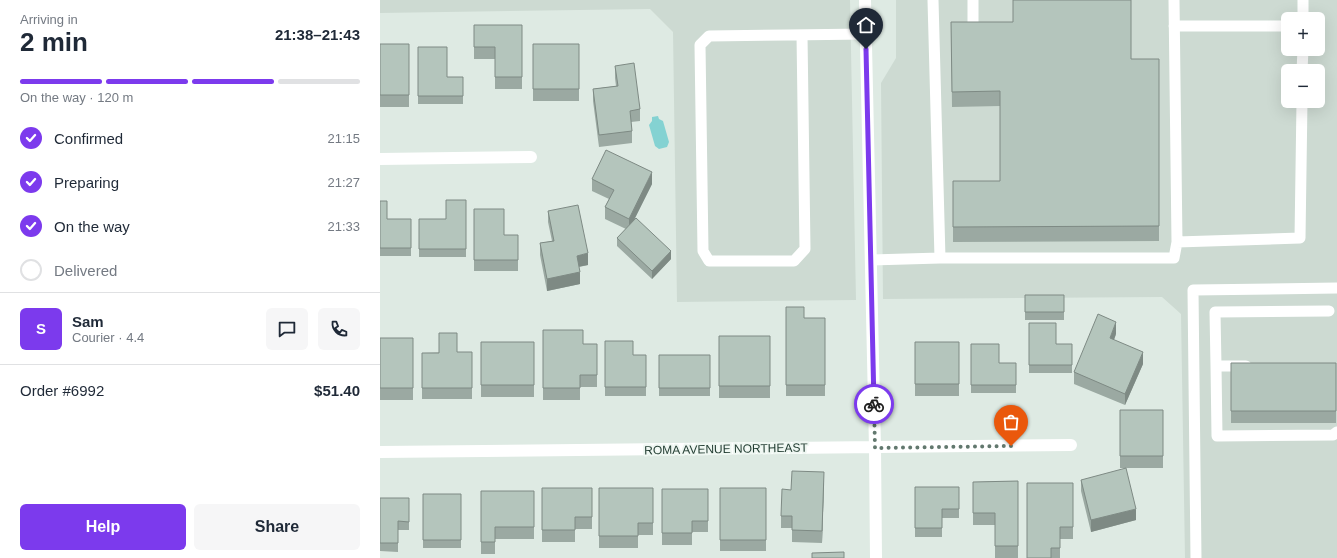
<!DOCTYPE html>
<meta charset="utf-8">
<style>
:root{--surface:#fff;--page:#f6f6f7;--text:#1f2937;--muted:#747a83;--line:#e0e1e3;--accent:#7c3aed}
body{margin:0;font-family:Helvetica,sans-serif;background:var(--page);color:var(--text);height:100vh;display:flex;flex-direction:column;font-size:15px;white-space:nowrap}
*{box-sizing:border-box;margin:0}
p{font-size:13px;color:var(--muted)}
.icon{flex:none;width:22px;height:22px;fill:none;stroke:currentColor;stroke-width:2;stroke-linecap:round;stroke-linejoin:round}
.map{position:relative;flex:1;overflow:hidden}
.panel{display:flex;flex-direction:column;background:var(--surface);width:380px}
.panel>*{flex:none}
.controls{position:absolute;left:901px;top:12px;display:grid;gap:8px}
.controls a{display:grid;place-items:center;width:44px;height:44px;border-radius:6px;background:var(--surface);box-shadow:0 4px 16px #0002;font-size:20px}
.pin{position:absolute;display:grid;place-items:center;width:34px;height:34px;color:#fff;margin:-41px -17px;border-radius:50% 50% 50% 0;rotate:-45deg;box-shadow:0 0 4px #0007}
.pin .icon{rotate:45deg}
.courier{position:absolute;display:grid;place-items:center;width:40px;height:40px;margin:-20px;border:3px solid #7c3aed;border-radius:50%;background:#fff;color:#222;box-shadow:0 1px 5px #0007}
.headline em{font-style:normal;font-weight:800}
.headline div{display:flex;flex-direction:column-reverse}
.headline{display:flex;align-items:center;justify-content:space-between;height:68px;padding:0 20px}
h1{font-size:26px;font-weight:800;line-height:30px}
.bar{display:grid;grid-template-columns:repeat(4,1fr);gap:6px 4px;align-content:center;height:48px;padding:0 20px}
.bar i{height:5px;border-radius:3px;background:var(--line)}
.bar .current{background:var(--accent)}
.bar p{grid-column:span 4}
.line{display:flex;align-items:center;gap:10px;padding:0 20px;border-top:1px solid var(--line)}
.line div{flex:1}
.round{display:grid;place-items:center;flex:none;width:42px;height:42px;border-radius:6px;background:var(--page)}
ol{padding:0 20px;list-style:none}
li{display:flex;align-items:center;gap:12px;height:44px}
li p{margin-inline-start:auto}
li .icon{padding:4px;border-radius:50%;background:var(--accent);color:#fff;stroke-width:4}
li:last-child{color:var(--muted)}
li i{width:22px;height:22px;border:2px solid var(--line);border-radius:50%}
.action{display:flex;gap:8px;margin-top:auto;padding:8px 20px}
.action a{flex:1;height:46px;border-radius:6px;background:var(--accent);color:#fff;font-size:16px;font-weight:800;line-height:46px;text-align:center}
.action a+a{background:var(--page);color:var(--text)}
main{display:flex;flex:1;min-height:0}
.map>svg:first-child{display:block}
.built{fill:#cddad2;fill-rule:evenodd}
.water{fill:#84d2d2}
.lines{fill:none;stroke-linecap:round;stroke-linejoin:round}
.lane{stroke:#fff;stroke-width:11}
.street{stroke:#fff;stroke-width:12}
.wall{fill:#9ba9a2}
.shaded-wall{fill:#7e8a84}
.building{fill:#b4c5bc;stroke:#7e8a84}
.done{stroke:#62786e;stroke-width:4;stroke-dasharray:0 7.2}
.route{stroke:#7c3aed;stroke-width:5}
.labels{text-anchor:middle;stroke-width:4;stroke-linejoin:round;paint-order:stroke}
.street-label{font-size:12px;fill:#1f3a2f;stroke:#eff7f2}
</style>
<main>
<section class="panel">
<div class="headline"><div><h1>2 min</h1><p>Arriving in</p></div><em>21:38–21:43</em></div>
<div class="bar"><i class="current"></i><i class="current"></i><i class="current"></i><i></i><p>On the way · 120 m</p></div>
<ol>
<li><svg class="icon" aria-label="check" viewBox="0 0 24 24"><path d="M5 12l5 5 9-10"/></svg>Confirmed<p>21:15</p></li>
<li><svg class="icon" aria-label="check" viewBox="0 0 24 24"><path d="M5 12l5 5 9-10"/></svg>Preparing<p>21:27</p></li>
<li><svg class="icon" aria-label="check" viewBox="0 0 24 24"><path d="M5 12l5 5 9-10"/></svg>On the way<p>21:33</p></li>
<li><i></i>Delivered</li>
</ol>
<div class="line" style="height:72px"><b class="round" style="background:var(--accent);color:#fff">S</b><div><b>Sam</b><p>Courier · 4.4</p></div><a class="round"><svg class="icon" aria-label="chat" viewBox="0 0 24 24"><path d="M4 5h16v11H9l-5 4z"/></svg></a><a class="round"><svg class="icon" aria-label="phone" viewBox="0 0 24 24"><path d="M5 4h4l2 5-3 2q2 4 5 5l2-3 5 2v4C11 20 4 13 5 4z"/></svg></a></div>
<div class="line" style="height:52px"><div>Order #6992</div><b>$51.40</b></div>
<div class="action"><a>Help</a><a>Share</a></div>
</section>
<div class="map">
<svg width="957" height="558" viewBox="0 0 957 558">
<rect width="100%" height="100%" fill="#deeae3"/>
<!-- built -->
<path class="built" d="M0,0H470L476,300L297,302L293,32L270,9L0,13Z
M516,0H957V558H805L801,314L782,297L503,299L501,83L516,58ZM908,19H938V49H908ZM908,71H938V101H908Z"/>
<!-- water -->
<path class="water" d="M278,116L279,119L283,121L289,142L287,147L279,149L275,146L269,125L272,121V117Z"/>
<g class="lines">
<!-- lane -->
<path class="lane" d="M553,0L560,258H794L797,242L920,238L922,101
M593,0V32
M794,0L797,242
M923,19V0
M794,26H908
M422,35L425,249L414,261H329L323,251L320,45L329,36C381,35 434,35 486,34
M922,71L923,49
M491,260L560,258
M836,366L835,312L949,311
M866,366H836L837,436L953,435L957,432
M816,558L813,290L957,288"/>
<!-- street -->
<path class="street" d="M485,0L495,448L496,558
M0,159L151,157
M0,452L691,445"/>
</g>
<!-- wall -->
<path class="wall" d="M571,22L751,59H779V241L573,242V181H620V106L572,107Z
M94,25H142V89H115V59H94Z
M0,44H29V107H0Z
M153,44H199V101H153Z
M38,47L67,77H83V104H38Z
M235,66L260,109V121L251,122L252,131V143L219,147L213,101V89L236,86L235,78Z
M212,179L272,184L254,220L291,259L272,279L237,246V238L246,229L225,219V207L229,199L212,191Z
M86,200V257H39V219H66Z
M0,201L7,219H31V256H0Z
M94,209L124,235H138V271H94Z
M168,211L208,265L199,267L200,284L167,291L160,255V243L172,241L168,222Z
M645,295H684V320H645Z
M406,307L424,318H445V396H406Z
M649,323L676,344H692V373H649Z
M163,330L203,344H217V387H200V400H163Z
M736,334L734,340L763,364L745,405L694,384V372Z
M339,336H390V398H339Z
M0,338H33V400H0Z
M225,341L253,355H266V396H225Z
M101,342H154V397H101Z
M535,342H579V396H535Z
M591,344L619,363H636V393H591Z
M77,352H92V399H42V353Z
M279,355H330V396H279Z
M851,363H956V423H851Z
M740,410H783V468H740Z
M701,480L756,520L711,532L701,491Z
M638,481V558H615V525H593V482Z
M444,483L442,543L412,542V528H401V516L411,490Z
M693,483V539H680V558H647Z
M535,487H579V518H562V537H535Z
M162,488H212V529H195V542H162Z
M219,488H273V535H258V548H219Z
M340,488H386V551H340Z
M282,489H328V532H312V545H282Z
M101,491H154V539H115V554H101Z
M43,494H81V548H43Z
M0,498H29V530H18V552L0,551Z"/>
<!-- shaded-wall -->
<path class="shaded-wall" d="M272,172V184L249,230V219Z
M291,251V259L272,279V271Z
M208,253V265L197,267V256Z
M200,272V284L167,291V279Z
M736,322V334L730,350V338Z
M763,352V364L745,405V394Z
M444,472V483L442,543V531Z
M756,509V520L711,532V520Z"/>
<!-- building -->
<path class="building" d="M633,0H751V59H779V226L573,227V181H620V91L572,92L571,22H633Z
M94,25H142V77H115V47H94Z
M0,44H29V95H0Z
M153,44H199V89H153Z
M38,47H67V77H83V96H38Z
M254,63L260,109L250,111L252,131L219,135L213,89L238,86L235,66Z
M226,150L272,172L249,219L225,207L234,190L212,179Z
M66,200H86V249H39V219H66Z
M0,201H7V219H31V248H0Z
M198,205L208,253L197,256L200,272L167,279L160,243L174,241L168,211Z
M94,209H124V235H138V260H94Z
M256,218L291,251L272,271L237,238Z
M645,295H684V312H645Z
M406,307H424V318H445V385H406Z
M718,314L736,322L730,338L763,352L745,394L694,372Z
M649,323H676V344H692V365H649Z
M163,330H203V344H217V375H200V388H163Z
M59,333H77V352H92V388H42V353H59Z
M339,336H390V386H339Z
M0,338H33V388H0Z
M225,341H253V355H266V387H225Z
M101,342H154V385H101Z
M535,342H579V384H535Z
M591,344H619V363H636V385H591Z
M279,355H330V388H279Z
M851,363H956V411H851Z
M740,410H783V456H740Z
M746,468L756,509L711,520L701,480Z
M412,471L444,472L442,531L412,530V516H401L402,489L411,490Z
M638,481V546H615V513H593V482Z
M647,483H693V527H680V548H671V558H647Z
M535,487H579V509H562V528H535Z
M162,488H212V517H195V530H162Z
M219,488H273V523H258V536H219Z
M340,488H386V540H340Z
M282,489H328V521H312V533H282Z
M101,491H154V527H115V542H101Z
M43,494H81V540H43Z
M0,498H29V522L18,521V543H0Z
M464,552V558H432V553Z"/>
<g class="lines">
<!-- done -->
<path class="done" d="M494,404L495,448L631,446"/>
<!-- route -->
<path class="route" d="M486,49L494,404"/>
</g>
<g class="labels">
<!-- street labels -->
<g class="street-label">
<text transform="translate(346 449) rotate(-1)" y="4">ROMA AVENUE NORTHEAST</text>
</g>
</g>
</svg>
<div class="controls">
<a>+</a>
<a>−</a>
</div>
<div class="pin" style="left:631px;top:446px;background:#ea580c"><svg class="icon" aria-label="bag" viewBox="0 0 24 24"><path d="M5 8h14l-1 12H6zM9 8a3 3 0 0 1 6 0"/></svg></div>
<div class="pin" style="left:486px;top:49px;background:#1f2937"><svg class="icon" aria-label="home" viewBox="0 0 24 24"><path d="M3 11l9-7 9 7M6 9v11h12V9"/></svg></div>
<div class="courier" style="left:494px;top:404px"><svg class="icon" aria-label="bike" viewBox="0 0 24 24"><circle cx="6" cy="16" r="4"/><circle cx="18" cy="16" r="4"/><path d="M6 16l4-8h5l3 8M10 8l3 8H6M13 5h3"/></svg></div>
</div>
</main>
